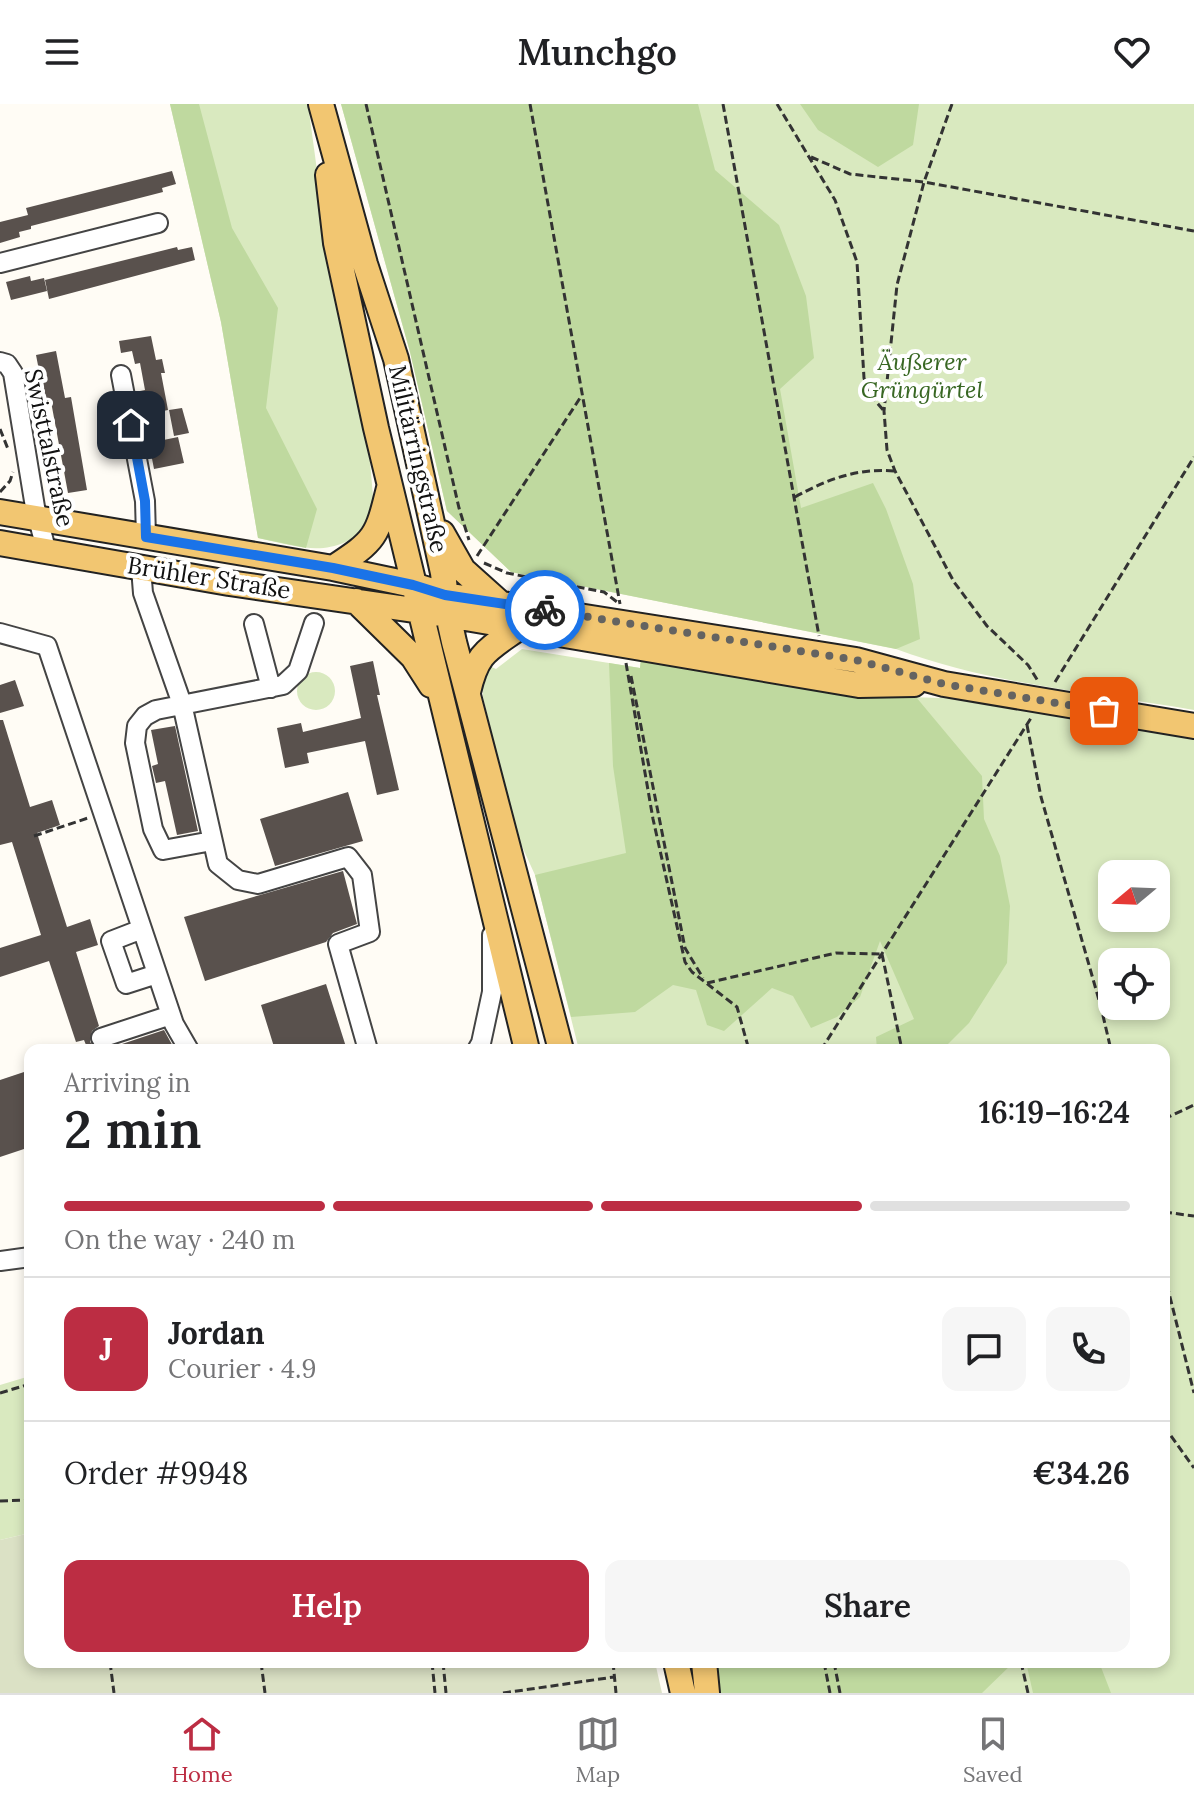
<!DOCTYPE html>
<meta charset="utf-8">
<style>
:root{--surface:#fff;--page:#f6f6f6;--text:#202124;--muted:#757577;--line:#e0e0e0;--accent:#bc2d43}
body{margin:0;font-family:Lora,serif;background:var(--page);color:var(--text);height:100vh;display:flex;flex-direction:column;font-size:30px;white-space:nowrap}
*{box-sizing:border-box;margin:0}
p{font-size:26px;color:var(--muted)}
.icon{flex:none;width:44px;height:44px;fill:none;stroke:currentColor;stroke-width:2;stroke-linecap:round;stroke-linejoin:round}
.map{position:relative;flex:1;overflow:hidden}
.panel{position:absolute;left:24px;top:940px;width:1146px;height:624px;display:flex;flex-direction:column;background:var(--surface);border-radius:16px;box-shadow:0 4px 12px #0003}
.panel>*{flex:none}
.needle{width:52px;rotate:251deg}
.controls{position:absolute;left:1098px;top:756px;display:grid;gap:16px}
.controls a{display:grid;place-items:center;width:72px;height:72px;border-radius:16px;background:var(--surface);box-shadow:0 4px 12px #0003;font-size:40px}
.pin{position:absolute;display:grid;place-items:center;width:68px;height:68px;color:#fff;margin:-34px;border-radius:16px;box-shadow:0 4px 12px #0006}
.courier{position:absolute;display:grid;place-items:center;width:80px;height:80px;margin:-40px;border:6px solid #1a73e8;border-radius:50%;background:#fff;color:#222;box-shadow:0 2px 10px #0007}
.head em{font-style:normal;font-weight:600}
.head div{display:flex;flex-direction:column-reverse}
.head{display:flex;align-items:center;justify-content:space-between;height:136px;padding:0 40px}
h1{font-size:52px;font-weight:600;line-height:60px}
.bar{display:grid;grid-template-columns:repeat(4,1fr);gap:12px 8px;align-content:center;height:96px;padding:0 40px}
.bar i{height:10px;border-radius:6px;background:var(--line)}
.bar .selected{background:var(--accent)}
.bar p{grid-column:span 4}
.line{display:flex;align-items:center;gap:20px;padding:0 40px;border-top:2px solid var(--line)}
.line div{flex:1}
.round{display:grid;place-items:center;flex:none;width:84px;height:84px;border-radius:16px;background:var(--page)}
.primary-button{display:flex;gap:16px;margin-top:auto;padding:16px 40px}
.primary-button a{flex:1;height:92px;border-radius:16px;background:var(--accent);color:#fff;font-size:32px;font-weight:600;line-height:92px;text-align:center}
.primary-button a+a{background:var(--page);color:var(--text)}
header{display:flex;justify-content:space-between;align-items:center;height:104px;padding:0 40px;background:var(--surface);font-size:36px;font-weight:600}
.dock{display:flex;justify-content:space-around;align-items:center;height:112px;border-top:2px solid var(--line);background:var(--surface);font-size:22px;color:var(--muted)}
.dock a{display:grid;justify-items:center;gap:4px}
.dock .selected{color:var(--accent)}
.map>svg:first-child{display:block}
.green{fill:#d9e9bf;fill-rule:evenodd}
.forest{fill:#bfd99f}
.cemetery{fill:#dbe1c5}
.building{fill:#59514d}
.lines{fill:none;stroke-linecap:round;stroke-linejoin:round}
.minor-casing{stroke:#444;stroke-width:22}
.major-casing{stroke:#222;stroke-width:28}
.path{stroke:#333;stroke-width:3;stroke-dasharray:8 4;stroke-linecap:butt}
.minor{stroke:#fff;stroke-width:18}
.major{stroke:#f2c671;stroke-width:24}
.done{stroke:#646361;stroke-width:8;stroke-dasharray:0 14.4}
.route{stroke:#1a73e8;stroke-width:10}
.labels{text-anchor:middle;stroke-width:8;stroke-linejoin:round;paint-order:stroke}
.park-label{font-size:24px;font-style:italic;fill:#386723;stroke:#fff}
.street-label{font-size:24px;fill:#111;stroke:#fff}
</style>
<header><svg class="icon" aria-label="menu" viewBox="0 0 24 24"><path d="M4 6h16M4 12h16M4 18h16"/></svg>Munchgo<svg class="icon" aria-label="heart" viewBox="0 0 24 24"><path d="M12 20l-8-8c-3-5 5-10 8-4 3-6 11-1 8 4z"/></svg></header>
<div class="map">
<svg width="1194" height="1589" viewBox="0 0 1194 1589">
<rect width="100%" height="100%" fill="#fffcf5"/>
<!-- green -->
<path class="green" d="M170,0H308L326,133L370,357L375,416C335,456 308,445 258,434L221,218Z
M341,0H1194V606C1097,589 989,580 896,545L511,468L447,407L410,248Z
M522,545L640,564L641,554L879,592L971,595L1194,633V1589H719L715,1558H1164V946H579L535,771L515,727L483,593L482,575L487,561L496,565ZM1112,770H1156V814H1112ZM1112,858H1156V902H1112Z
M297 587a19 19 0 1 1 38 0a19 19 0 1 1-38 0Z
M30,1272V1429L0,1436V1281Z"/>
<!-- forest -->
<path class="forest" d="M170,0H199L232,124L278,204L266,304L317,405L306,444L258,434L221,218Z
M341,0H698L715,66L779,121L806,192L814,254L780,285L801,404L873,379L886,405L913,480L920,535L896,545L511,468L447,407L410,248Z
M800,0H919L913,41L878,63L818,26Z
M641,554L879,592L916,593L982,672L984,715L1000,752L1010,802L1007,859L969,919L942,946H877L876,933L914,915L880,837L860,893L837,913L811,924L793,892L772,884L724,927L707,921L696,886L673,881L635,908L571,913L535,771L626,749L613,662L609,559L640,564Z
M715,1558H1014L982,1589H719Z
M1026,1558H1099L1111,1589H1033Z"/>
<!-- cemetery -->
<path class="cemetery" d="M30,1429V1558H655L662,1589H0V1436Z"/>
<!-- building -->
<path class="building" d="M172,67L176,80L162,84L163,88L31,122V125L19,128L20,133L0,139V118L28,111L26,104Z
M177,143L178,146L192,143L195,156L49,195L45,176Z
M30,172L31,177L44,174L47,187L11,196L6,178Z
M151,232L156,256L162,255L165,269H161L168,306L144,311L140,287L145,286L140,259L135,260L132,247L121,249L119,237Z
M56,247L65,294L71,293L87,386L68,389L52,303L50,296L45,297L36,251Z
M182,304L189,329L174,332L169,306Z
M178,333L184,359L154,365L149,339Z
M373,557L380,591H377L399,686L377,691L365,637L307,649L309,659L285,664L277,624L301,619L303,628L361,614L350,562Z
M15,576L24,602L0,609V581Z
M0,616H3L30,703L52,696L60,721L37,729L67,823L90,815L98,841L76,848L99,922L92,927L90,938L98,945L104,946L164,926L175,946H88L84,936L76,938L49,857L0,873V844L41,831L12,738L0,741Z
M175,622L198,727L177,731L165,677L156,679L152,662L158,660L151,626Z
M348,688L363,737L275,762L260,715Z
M343,767L357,820L333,829L326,838L205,877L184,813Z
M326,880L347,946H275L261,901Z
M30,966V1043L0,1053V976Z"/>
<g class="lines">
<!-- minor casing -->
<g class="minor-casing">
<path id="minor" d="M0,159L158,119
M0,258L7,260L13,269L35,403L46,445
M121,271L145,397L146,433
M141,464L143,489L182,600L218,760L238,776L258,780L348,753L362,771L370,828L338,840L368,946
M254,520L271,584
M0,529L47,542L174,920L189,946
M212,737L163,746L153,725L135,639L137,622L145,612L156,606L283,581L298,567L314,519
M142,825L111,837L126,880L157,870
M101,934L171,911
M477,946L481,939L492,888V831
M0,1157L30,1153"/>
</g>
<!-- major casing -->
<g class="major-casing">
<path id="major" d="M321,0L365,160L396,255L443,469L448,511L454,538L561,946
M328,71L336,139L376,324L527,946
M0,408L333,464L413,481L445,491L856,556L944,580L1194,622
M442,429L463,466L501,500
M0,439L229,479L448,511L859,581L914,580
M333,464C376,436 377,433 389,384
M356,497L413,553L431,581
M468,588C477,549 486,547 517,525
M676,1558L683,1589
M704,1558L707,1589"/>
</g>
<!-- path -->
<path class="path" d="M366,0L459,404L469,436
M530,0L620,500
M723,0L819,532
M777,0L835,96L857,158L864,274L868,288L884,307
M952,0L924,78L897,181L884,307L887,346L895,367L954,478L987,522L1028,561L1038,577
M811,53L850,70L924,78L1194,127
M0,325L8,345
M0,388L10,377L13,368
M795,393C828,375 857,364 894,367
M477,452L582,291
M484,459L507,469L604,488L617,498
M626,559L653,715L685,858L692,868L737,903L749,946
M631,572L685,844L703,874
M1055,578L1194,353
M1027,621L1041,693L1101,903L1111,946
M34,732L88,714
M882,850L902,946
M707,879L836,849L880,850
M821,946L1031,614
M1164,1015L1194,1001
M1164,1108L1194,1112
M1164,1169L1194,1289
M0,1289L30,1280
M1164,1322L1194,1364
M0,1397L30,1396
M110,1558L114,1589
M261,1558L265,1589
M432,1558L435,1589
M443,1558L446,1589
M613,1558L616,1589
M824,1558L830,1589
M834,1558L840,1589
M1021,1558L1028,1589
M503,1589L614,1573"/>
<!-- minor -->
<use href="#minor" class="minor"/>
<!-- major -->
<use href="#major" class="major"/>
</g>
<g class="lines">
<!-- done -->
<path class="done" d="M545,506L856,556L944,580L1104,607"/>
<!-- route -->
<path class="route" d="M131,321L145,397L146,433L333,464L413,481L445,491L545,506"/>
</g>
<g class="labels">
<!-- park labels -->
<g class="park-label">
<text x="922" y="266">Äußerer<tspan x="922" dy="28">Grüngürtel</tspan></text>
</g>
<!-- street labels -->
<g class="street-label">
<text transform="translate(49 344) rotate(78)" y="8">Swisttalstraße</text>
<text transform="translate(418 355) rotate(77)" y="8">Militärringstraße</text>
<text transform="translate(209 474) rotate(9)" y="8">Brühler Straße</text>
</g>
</g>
</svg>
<div class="controls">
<a><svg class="needle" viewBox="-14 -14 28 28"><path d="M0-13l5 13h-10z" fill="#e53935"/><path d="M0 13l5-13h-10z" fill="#757577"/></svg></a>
<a><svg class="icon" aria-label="locate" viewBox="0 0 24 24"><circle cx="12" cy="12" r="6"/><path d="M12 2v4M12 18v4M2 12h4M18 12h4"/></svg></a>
</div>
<div class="pin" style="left:1104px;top:607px;background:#ea580c"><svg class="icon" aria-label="bag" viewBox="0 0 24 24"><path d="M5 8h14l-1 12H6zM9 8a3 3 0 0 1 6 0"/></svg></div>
<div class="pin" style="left:131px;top:321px;background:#1f2937"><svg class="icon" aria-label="home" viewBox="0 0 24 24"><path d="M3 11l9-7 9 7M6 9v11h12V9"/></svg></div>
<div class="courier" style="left:545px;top:506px"><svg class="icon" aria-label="bike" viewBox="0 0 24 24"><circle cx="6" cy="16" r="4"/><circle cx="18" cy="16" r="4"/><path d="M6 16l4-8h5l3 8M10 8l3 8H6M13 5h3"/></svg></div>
<section class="panel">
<div class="head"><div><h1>2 min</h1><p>Arriving in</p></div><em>16:19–16:24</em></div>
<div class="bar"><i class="selected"></i><i class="selected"></i><i class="selected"></i><i></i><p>On the way · 240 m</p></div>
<div class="line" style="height:144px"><b class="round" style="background:var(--accent);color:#fff">J</b><div><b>Jordan</b><p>Courier · 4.9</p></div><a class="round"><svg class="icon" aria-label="chat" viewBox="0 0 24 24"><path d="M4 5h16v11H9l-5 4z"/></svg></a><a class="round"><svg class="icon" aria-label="phone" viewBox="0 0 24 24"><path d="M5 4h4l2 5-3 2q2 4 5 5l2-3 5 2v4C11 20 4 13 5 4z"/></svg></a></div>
<div class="line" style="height:104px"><div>Order #9948</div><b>€34.26</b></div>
<div class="primary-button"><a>Help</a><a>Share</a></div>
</section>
</div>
<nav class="dock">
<a class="selected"><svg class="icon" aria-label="home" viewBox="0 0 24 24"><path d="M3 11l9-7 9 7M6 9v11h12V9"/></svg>Home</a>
<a><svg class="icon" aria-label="map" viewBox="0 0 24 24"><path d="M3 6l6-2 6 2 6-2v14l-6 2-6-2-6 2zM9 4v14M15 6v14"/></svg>Map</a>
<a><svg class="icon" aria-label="saved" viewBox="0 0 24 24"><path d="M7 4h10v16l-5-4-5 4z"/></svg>Saved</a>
</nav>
